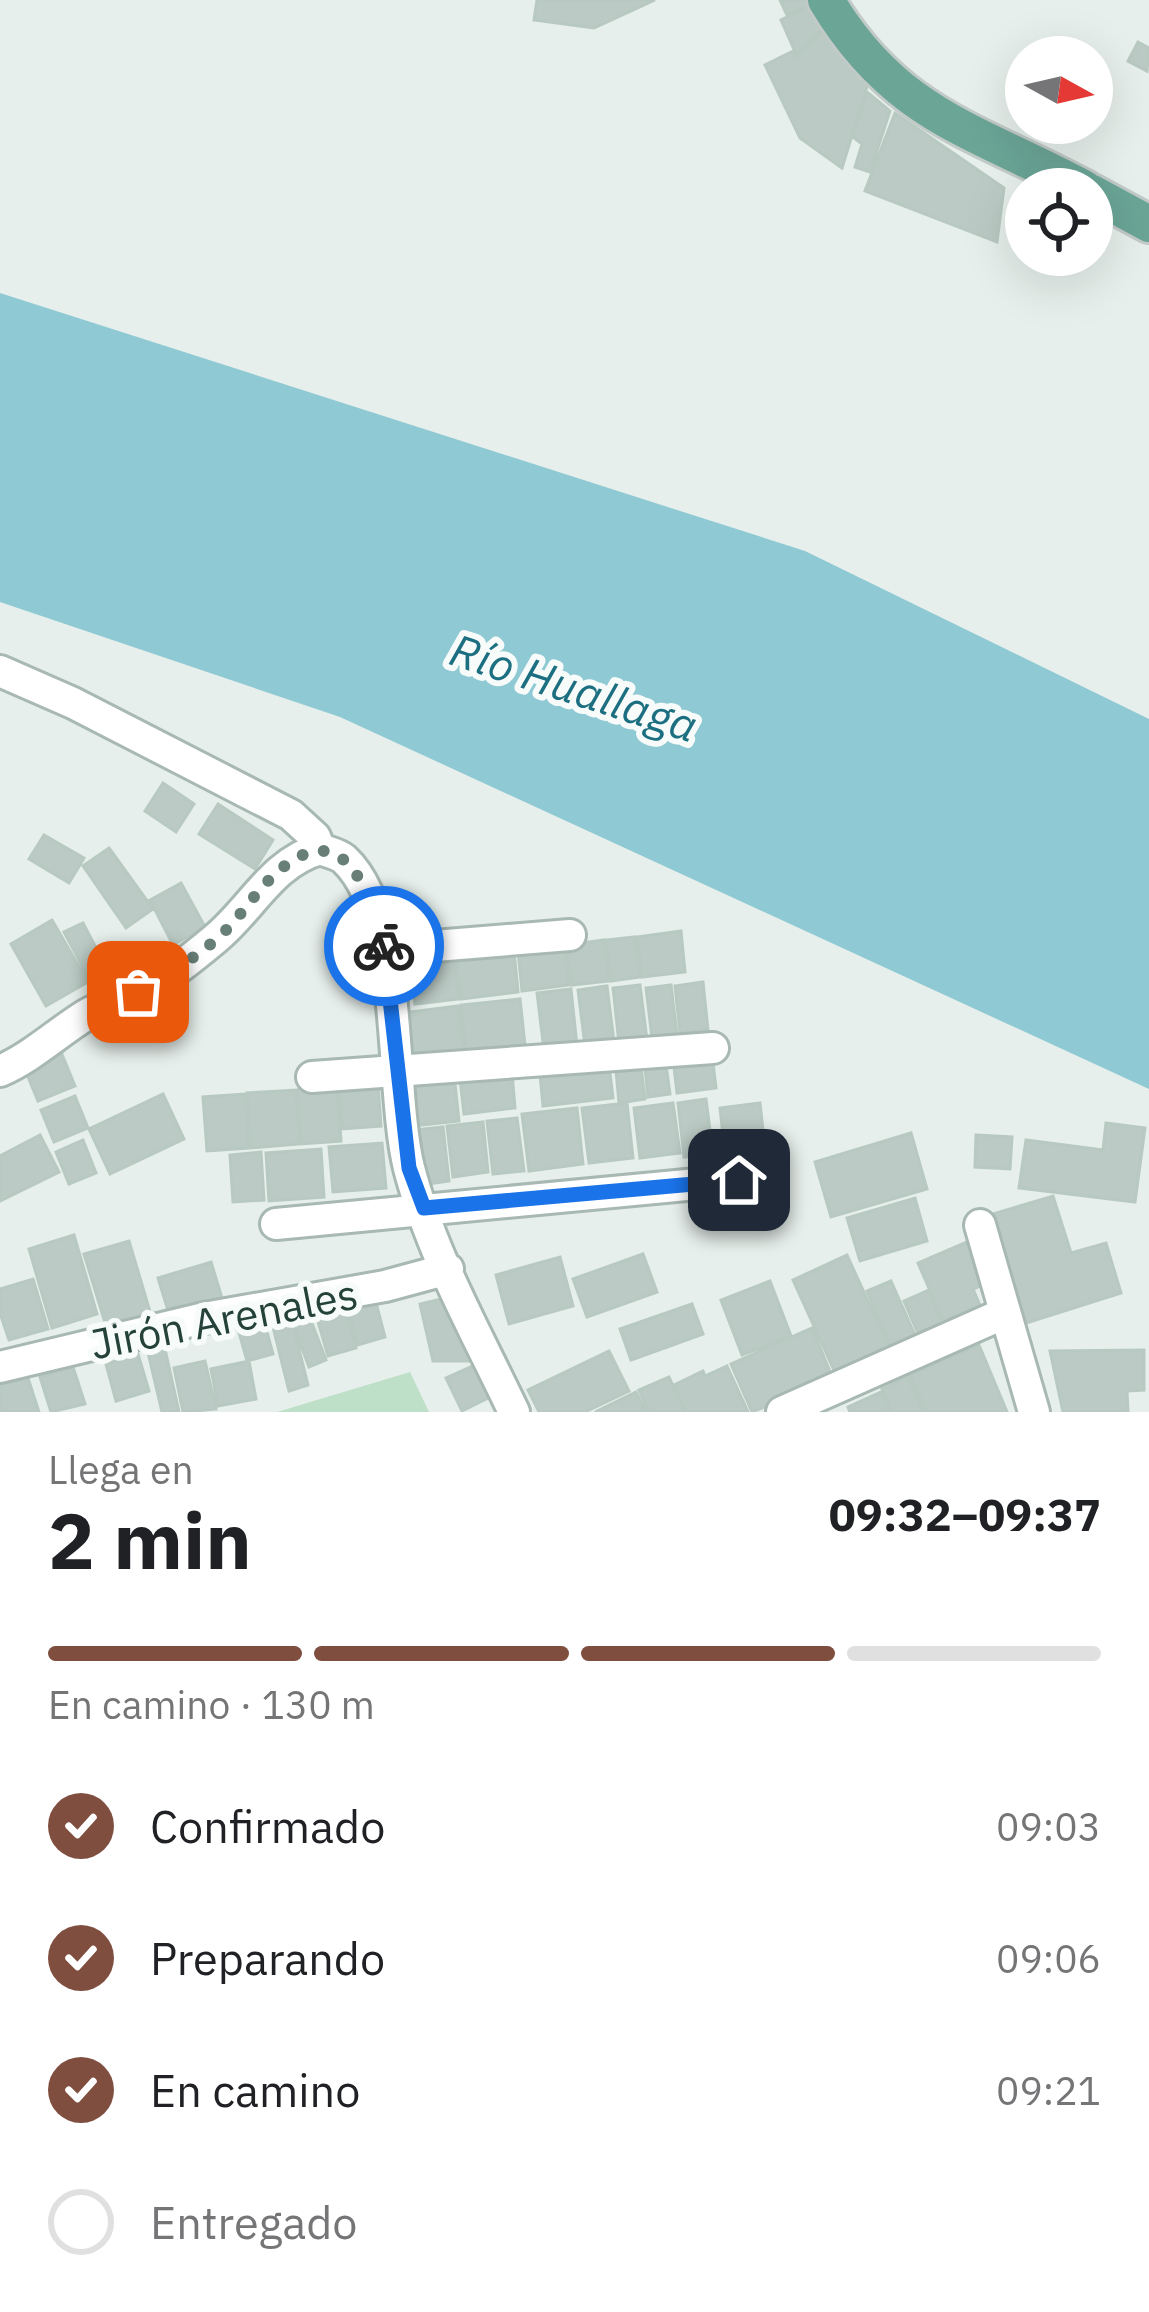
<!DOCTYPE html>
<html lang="es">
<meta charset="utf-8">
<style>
:root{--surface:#fff;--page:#f2f2f2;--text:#202124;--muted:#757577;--line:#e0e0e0;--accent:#7f4e3f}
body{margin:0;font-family:"IBM Plex Sans",sans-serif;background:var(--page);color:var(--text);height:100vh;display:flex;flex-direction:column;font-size:45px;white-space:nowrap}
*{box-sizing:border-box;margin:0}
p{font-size:39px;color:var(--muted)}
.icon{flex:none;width:66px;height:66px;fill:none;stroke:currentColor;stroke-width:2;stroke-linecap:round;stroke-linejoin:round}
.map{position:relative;height:1412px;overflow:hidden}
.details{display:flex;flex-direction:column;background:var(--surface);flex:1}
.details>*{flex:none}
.needle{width:78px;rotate:98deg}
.tools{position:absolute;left:1005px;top:36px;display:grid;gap:24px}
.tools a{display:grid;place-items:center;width:108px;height:108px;border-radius:50%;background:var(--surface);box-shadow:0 12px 48px #0002;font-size:60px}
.pin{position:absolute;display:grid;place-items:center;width:102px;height:102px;color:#fff;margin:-51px;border-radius:24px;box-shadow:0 6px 18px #0006}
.courier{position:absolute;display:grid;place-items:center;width:120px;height:120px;margin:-60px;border:9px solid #1a73e8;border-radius:50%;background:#fff;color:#222;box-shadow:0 3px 15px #0007}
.headline em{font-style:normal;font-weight:700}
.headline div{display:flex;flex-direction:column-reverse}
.headline{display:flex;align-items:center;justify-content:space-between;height:204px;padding:0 48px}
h1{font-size:78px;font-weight:700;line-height:90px}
.bar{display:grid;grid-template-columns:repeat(4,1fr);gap:18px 12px;align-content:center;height:144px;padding:0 48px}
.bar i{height:15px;border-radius:9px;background:var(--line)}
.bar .selected{background:var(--accent)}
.bar p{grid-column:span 4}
ol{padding:0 48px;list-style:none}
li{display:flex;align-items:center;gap:36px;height:132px}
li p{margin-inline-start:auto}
li .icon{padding:12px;border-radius:50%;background:var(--accent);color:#fff;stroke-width:4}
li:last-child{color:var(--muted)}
li i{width:66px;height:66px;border:6px solid var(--line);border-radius:50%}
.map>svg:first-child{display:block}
.green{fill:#bfe0c8}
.water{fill:#8ec9d4}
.building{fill:#bbcac4;stroke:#b8c9c2;stroke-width:3}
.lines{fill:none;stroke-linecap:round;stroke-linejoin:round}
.street-casing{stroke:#a8b8b2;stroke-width:36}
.primary-casing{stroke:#c2cac8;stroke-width:42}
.street{stroke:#fff;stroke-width:30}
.primary{stroke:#6aa596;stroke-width:36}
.done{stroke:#687f78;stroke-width:12;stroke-dasharray:0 21.6}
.route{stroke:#1a73e8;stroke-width:15}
.labels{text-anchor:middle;stroke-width:12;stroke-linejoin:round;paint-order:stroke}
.street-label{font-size:42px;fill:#24423a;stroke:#f7fbf9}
.water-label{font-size:45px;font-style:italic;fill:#1c6f80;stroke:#f7fbf9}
</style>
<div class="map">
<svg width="1149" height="1412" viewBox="0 0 1149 1412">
<rect width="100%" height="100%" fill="#e6efeb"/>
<!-- green -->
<path class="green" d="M410,1372L429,1412H277Z"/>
<!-- water -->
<path class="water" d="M0,293L805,551L1149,719V1089L340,717L0,602Z"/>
<!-- building -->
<path class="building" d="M537,0H655L594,28L534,20Z
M780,0H818L819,1L787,15Z
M812,5L823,28L796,54L781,20Z
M823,32L868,83L842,168L800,138L765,65L793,51L795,57Z
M1138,42L1149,48L1147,71L1128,61Z
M867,92L890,111L870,172L855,167L862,144L853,137Z
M895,113L1004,188L997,242L865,191Z
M163,783L194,804L176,832L145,811Z
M218,804L273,840L255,869L199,834Z
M44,835L84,858L69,883L29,859Z
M109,848L153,909L126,928L83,866Z
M181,883L205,927L173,945L150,900Z
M52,920L88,982L46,1006L11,944Z
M83,923L105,965L87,975L64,932Z
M681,931L685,972L642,977L637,937Z
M635,937L640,977L611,981L606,940Z
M604,940L609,981L572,985L567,945Z
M564,945L569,985L522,991L518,951Z
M514,951L518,992L461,999L456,958Z
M454,959L459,999L415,1004L410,964Z
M703,982L708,1030L680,1033L675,986Z
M640,985L647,1040L619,1043L613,988Z
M671,985L677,1035L652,1038L646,988Z
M607,986L614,1042L585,1046L578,990Z
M571,989L577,1046L544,1050L537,993Z
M520,999L525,1045L466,1053L461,1005Z
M458,1006L464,1053L407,1059L402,1013Z
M61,1052L75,1086L38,1101L24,1067Z
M713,1063L716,1088L677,1093L674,1067Z
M609,1065L613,1098L543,1106L540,1074Z
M666,1065L670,1094L648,1097L645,1068Z
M641,1067L645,1099L619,1103L616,1070Z
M512,1073L515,1108L464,1114L460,1079Z
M454,1074L459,1121L412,1126L407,1079Z
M378,1084L381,1126L342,1129L339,1087Z
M337,1087L341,1141L301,1144L297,1090Z
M296,1090L300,1144L251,1148L247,1093Z
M163,1094L184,1139L110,1174L89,1129Z
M245,1094L249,1148L207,1151L203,1097Z
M75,1096L88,1128L54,1142L41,1110Z
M706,1099L713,1154L684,1157L678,1103Z
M627,1103L633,1158L589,1163L582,1108Z
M673,1103L680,1153L640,1158L634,1108Z
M760,1103L765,1149L725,1154L720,1108Z
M577,1108L583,1164L529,1171L522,1114Z
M517,1118L524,1171L493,1174L487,1121Z
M483,1122L488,1172L453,1177L447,1126Z
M1106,1123L1145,1128L1135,1202L1019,1188L1026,1140L1103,1150Z
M443,1127L449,1181L421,1185L414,1130Z
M911,1133L927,1189L831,1217L815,1162Z
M40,1135L59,1172L0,1201V1156Z
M976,1135L1012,1137L1010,1169L975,1167Z
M83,1140L96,1173L69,1184L56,1152Z
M382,1143L386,1188L333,1192L329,1147Z
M321,1149L324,1197L269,1201L266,1153Z
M261,1152L264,1200L233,1202L230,1155Z
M1053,1196L1071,1253L1106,1243L1121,1293L1026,1323L993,1214Z
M915,1198L927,1241L860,1261L847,1218Z
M74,1235L97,1314L52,1328L29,1249Z
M129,1241L151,1315L107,1329L84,1254Z
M967,1242L985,1284L973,1289L982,1310L945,1325L918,1263Z
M643,1254L657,1292L587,1317L573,1279Z
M847,1255L897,1365L838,1379L793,1280Z
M560,1257L573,1306L509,1324L496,1275Z
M211,1262L222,1298L169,1314L158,1278Z
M33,1279L48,1329L9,1340L0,1313V1289Z
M770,1281L791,1336L742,1355L721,1300Z
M891,1281L921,1349L897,1360L867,1291Z
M929,1290L943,1326L919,1336L904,1301Z
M374,1295L385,1337L358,1345L346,1303Z
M441,1299L460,1309L482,1361H433L420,1304Z
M692,1304L703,1334L631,1360L620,1329Z
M344,1307L356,1348L328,1356L316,1315Z
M291,1317L308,1385L289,1391L272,1323Z
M310,1318L326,1360L309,1367L293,1324Z
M264,1321L273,1354L247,1361L238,1329Z
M812,1328L833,1379L752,1412L731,1364Z
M163,1340L179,1412H162L146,1344Z
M979,1345L1007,1412H926L910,1375Z
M1144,1350V1390L1127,1391L1128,1412H1063L1050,1351Z
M609,1351L629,1391L585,1412H539L528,1390Z
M138,1354L149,1391L116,1401L106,1364Z
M205,1361L216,1409L183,1412L174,1368Z
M249,1361L256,1399L218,1406L211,1369Z
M475,1365L490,1397L462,1411L446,1378Z
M727,1366L748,1412H686L674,1385L703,1371L705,1376Z
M73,1367L85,1404L51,1412L40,1377Z
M669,1377L685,1412H649L639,1390Z
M908,1377L924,1412H892L882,1389Z
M28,1378L39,1412H0V1386Z
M636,1392L646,1412H595Z
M881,1392L890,1412H850L848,1407Z"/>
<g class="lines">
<!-- street casing -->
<g class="street-casing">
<path id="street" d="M0,671L73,703L291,815L315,837L320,849
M320,849C328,852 338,854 344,859C405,915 389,1088 409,1168C431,1253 477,1334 514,1412
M385,950L570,935
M0,1071C32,1057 57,1033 86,1015C102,1005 121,1001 138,993C166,979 191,959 215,939C252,909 271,863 320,849
M312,1077L713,1048
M276,1224L739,1180
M980,1225L1034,1412
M0,1367L204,1318L385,1286L448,1269
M782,1412L1005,1313"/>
</g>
<!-- primary casing -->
<g class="primary-casing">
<path id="primary" d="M826,0C895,116 975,130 1085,189
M1092,193L1149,224"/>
</g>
<!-- street -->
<use href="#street" class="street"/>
<!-- primary -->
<use href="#primary" class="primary"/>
</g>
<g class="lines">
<!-- done -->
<path class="done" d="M138,992C167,974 198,957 223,933C239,918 251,899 266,883C337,809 366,877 384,946"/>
<!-- route -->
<path class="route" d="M384,946L409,1168L424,1208L739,1180"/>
</g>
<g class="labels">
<!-- street labels -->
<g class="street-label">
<text transform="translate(224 1319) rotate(-11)" y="15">Jirón Arenales</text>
</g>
<!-- water labels -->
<g class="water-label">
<text transform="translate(574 688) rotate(18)" y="16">Río Huallaga</text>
</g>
</g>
</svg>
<div class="tools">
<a><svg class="needle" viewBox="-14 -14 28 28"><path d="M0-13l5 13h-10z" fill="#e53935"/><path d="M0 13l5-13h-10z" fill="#757577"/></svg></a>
<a><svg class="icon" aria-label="locate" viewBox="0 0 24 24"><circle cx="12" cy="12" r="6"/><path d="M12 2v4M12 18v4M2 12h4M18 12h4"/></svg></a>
</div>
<div class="pin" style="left:138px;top:992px;background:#ea580c"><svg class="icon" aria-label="bag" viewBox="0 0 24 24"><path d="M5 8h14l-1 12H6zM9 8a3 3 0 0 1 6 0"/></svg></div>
<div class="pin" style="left:739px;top:1180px;background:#1f2937"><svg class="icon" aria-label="home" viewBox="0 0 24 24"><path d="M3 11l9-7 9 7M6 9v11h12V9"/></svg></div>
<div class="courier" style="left:384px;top:946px"><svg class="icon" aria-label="bike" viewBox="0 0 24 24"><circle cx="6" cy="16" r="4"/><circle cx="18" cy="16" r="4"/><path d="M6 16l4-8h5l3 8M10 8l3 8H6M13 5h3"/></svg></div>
</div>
<section class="details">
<div class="headline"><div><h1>2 min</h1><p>Llega en</p></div><em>09:32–09:37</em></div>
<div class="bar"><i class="selected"></i><i class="selected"></i><i class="selected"></i><i></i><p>En camino · 130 m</p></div>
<ol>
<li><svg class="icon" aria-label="check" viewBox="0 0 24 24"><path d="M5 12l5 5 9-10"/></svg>Confirmado<p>09:03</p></li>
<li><svg class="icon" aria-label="check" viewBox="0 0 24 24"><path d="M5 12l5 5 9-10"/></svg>Preparando<p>09:06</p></li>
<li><svg class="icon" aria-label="check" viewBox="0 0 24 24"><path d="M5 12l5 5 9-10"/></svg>En camino<p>09:21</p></li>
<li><i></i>Entregado</li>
</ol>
</section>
